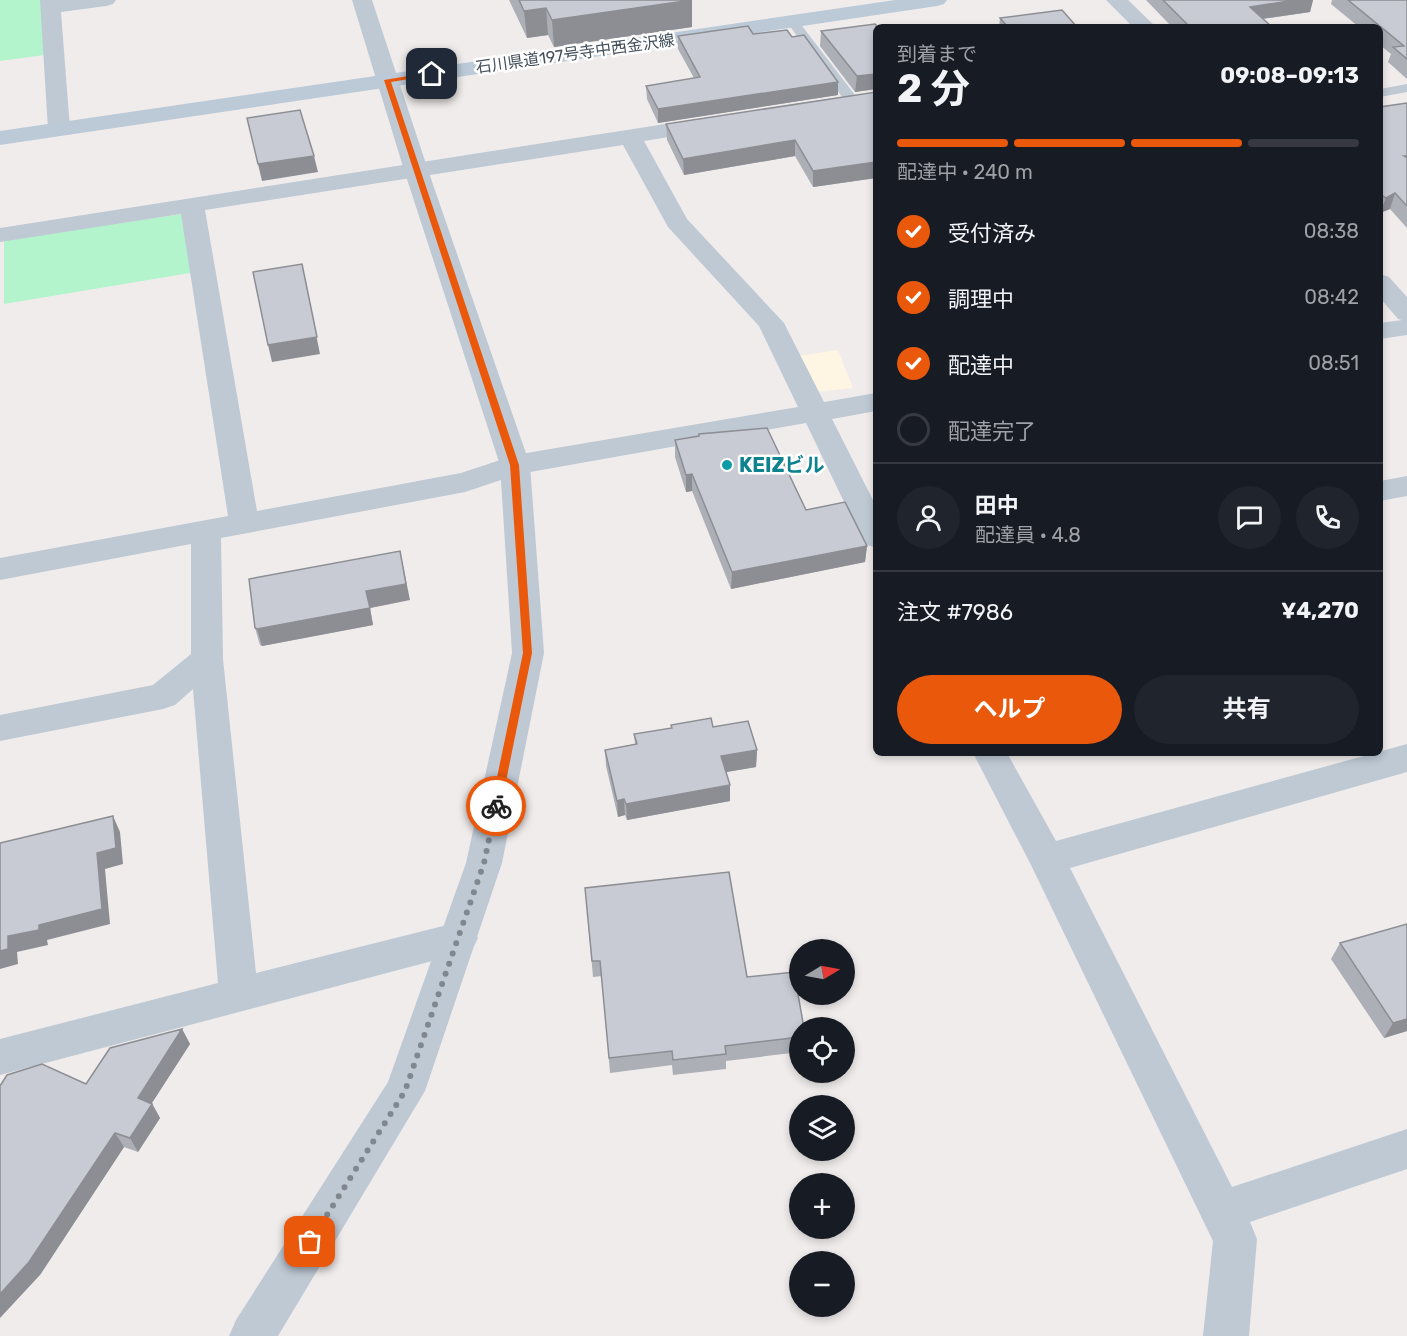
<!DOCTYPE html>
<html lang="ja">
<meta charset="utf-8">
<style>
:root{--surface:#171b24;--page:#20242c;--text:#f1f3f6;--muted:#9ea1a6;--line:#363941;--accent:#ea580c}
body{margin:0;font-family:Rubik,"Noto Sans JP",sans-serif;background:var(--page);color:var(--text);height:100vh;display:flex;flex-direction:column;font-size:22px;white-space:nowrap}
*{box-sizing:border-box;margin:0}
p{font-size:20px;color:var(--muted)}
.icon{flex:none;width:33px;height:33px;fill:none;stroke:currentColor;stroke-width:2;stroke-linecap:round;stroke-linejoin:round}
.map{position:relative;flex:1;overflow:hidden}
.details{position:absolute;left:873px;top:24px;width:510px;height:732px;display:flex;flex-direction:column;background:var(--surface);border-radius:9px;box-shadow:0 3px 9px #0003}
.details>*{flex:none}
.needle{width:39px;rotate:80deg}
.fabs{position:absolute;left:789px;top:939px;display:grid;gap:12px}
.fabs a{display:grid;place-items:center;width:66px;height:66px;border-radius:50%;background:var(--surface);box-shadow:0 3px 9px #0003;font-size:30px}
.pin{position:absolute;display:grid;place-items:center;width:51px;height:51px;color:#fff;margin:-26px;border-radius:12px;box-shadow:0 3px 9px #0006}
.courier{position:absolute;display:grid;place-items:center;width:60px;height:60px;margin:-30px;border:4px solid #ea580c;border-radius:50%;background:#fff;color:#222;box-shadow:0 2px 8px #0007}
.head em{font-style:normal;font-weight:700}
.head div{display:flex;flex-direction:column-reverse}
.head{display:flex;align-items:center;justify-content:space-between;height:102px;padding:0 24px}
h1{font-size:39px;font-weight:700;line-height:45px}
.bar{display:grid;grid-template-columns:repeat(4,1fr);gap:9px 6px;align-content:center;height:72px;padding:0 24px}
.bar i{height:8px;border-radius:4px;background:var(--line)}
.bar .active{background:var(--accent)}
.bar p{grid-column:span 4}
.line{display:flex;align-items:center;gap:15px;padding:0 24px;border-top:2px solid var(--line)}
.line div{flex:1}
.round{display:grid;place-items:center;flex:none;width:63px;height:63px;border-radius:32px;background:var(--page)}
ol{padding:0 24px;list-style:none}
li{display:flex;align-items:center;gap:18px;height:66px}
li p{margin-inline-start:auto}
li .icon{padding:6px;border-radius:50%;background:var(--accent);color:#fff;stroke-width:4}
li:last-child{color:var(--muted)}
li i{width:33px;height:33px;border:3px solid var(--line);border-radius:50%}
.cta{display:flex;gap:12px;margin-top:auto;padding:12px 24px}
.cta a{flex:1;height:69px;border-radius:36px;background:var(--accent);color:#fff;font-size:24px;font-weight:700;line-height:69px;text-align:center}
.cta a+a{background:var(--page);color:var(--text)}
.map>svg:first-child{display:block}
.commercial{fill:#fef6e2}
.green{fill:#b4f4cd}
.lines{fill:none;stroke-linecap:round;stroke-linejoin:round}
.service{fill:#bec9d4;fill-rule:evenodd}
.minor{fill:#bec9d4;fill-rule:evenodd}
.tertiary{fill:#bec9d4;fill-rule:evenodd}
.secondary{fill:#bccad8;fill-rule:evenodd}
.wall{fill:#acafb5}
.shaded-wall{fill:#8c8e94}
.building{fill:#c8cbd3;stroke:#8c8e94;stroke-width:1.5}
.route{fill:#ea580c}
.done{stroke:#80878e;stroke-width:6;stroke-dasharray:0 10.8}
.culture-dot{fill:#0f9aa8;stroke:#fff;stroke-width:2}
.labels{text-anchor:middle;stroke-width:5;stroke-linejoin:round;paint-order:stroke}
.far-street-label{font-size:16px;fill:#43505c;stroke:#fff}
.culture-label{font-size:20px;font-weight:bold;fill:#0d838f;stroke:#fff;text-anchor:start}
</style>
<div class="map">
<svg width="1407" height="1336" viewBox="0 0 1407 1336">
<rect width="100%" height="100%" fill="#f0ecec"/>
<!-- commercial -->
<path class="commercial" d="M838,350L853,388L808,393L790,357Z"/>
<!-- green -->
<path class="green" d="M0,0H50L52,54L0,61Z
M196,212L208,270L4,304V240Z"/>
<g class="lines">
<!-- service -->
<path class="service" d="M792,17L796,18L858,99L860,102L858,105H848L786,21Z
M1407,84V92L1380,97V89Z"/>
<!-- minor -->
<path class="minor" d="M40,0H116L113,4L106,6L61,12L70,129L67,134L59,136L51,134L48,129Z
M1106,0H1128L1156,27H1133Z
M710,117L718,119L721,124L718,129L644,141L687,219L784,323L824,402L876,393V411L832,419L876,506V548L865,544L861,537L806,423L519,474L465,492L221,538L223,659L256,973L459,922L472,926L478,938L472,950L459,954L0,1075V1039L218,983L193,689L175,705L163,709L0,741V715L153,685L191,654V544L0,580V558L228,516L181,214L0,242V228ZM623,145L668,227L759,326L798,407L515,455L461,473L257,511L205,210Z
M1380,274L1389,277L1407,297V335L1380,339V323L1402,320L1398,319L1380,298Z
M1407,476V496L1380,501V481Z
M1407,744V772L1070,868L1232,1187L1407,1129V1169L1250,1222L1257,1239L1249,1336H1203L1213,1241L1031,865L973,753H1007L1056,841Z"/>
<!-- tertiary -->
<path class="tertiary" d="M352,0H372L428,170L530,465L544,653L502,863L425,1091L278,1336H229L236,1320L388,1082L466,863L512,653L500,465L404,170Z"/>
<!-- secondary -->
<path class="secondary" d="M895,0H947L944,4L937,6L0,145V131Z"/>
</g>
<!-- wall -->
<path class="wall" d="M509,0H692V27L554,47L548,35L527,38Z
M1146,0H1313L1310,12L1263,19L1272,27H1172Z
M1332,0H1407V79L1388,62L1391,54L1380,45V27H1359L1331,4Z
M1000,18L1077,27H999Z
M876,27V89L855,92L820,46L821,31Z
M753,34L792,37L838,82V95L658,123L647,99L646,86L694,78L678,49V36Z
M876,92V178L813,187L795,156L684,175L667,140L666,124Z
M1407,103V228L1390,209L1380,213V107Z
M675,440L806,510L867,546L865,562L731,589L692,491L686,492L675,457Z
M410,600L370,608L373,625L262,646L260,645L255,628Z
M671,725L713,727L757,750L756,767L726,772L730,801L627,820L625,815L618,817L606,766L605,750L635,744L634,734L671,728Z
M585,888L747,977L800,1028V1052L726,1061V1069L673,1075L672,1065L610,1073L602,976L593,977Z
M1340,943L1407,1031L1384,1038L1331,959Z
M182,1029L190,1044L152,1103L160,1118L138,1152L124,1147L40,1275L86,1084Z"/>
<!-- shaded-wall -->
<path class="shaded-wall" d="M692,0V27L554,47L552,20Z
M1295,0H1313L1310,12L1246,21L1250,7Z
M546,8L548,35L527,38L524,11Z
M876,74V89L855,92L857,76Z
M838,82V95L658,123V109Z
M795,140V156L684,175L683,159Z
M314,156L318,172L262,181L258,164Z
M876,162V178L813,187V171Z
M1395,193L1390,209L1380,213L1386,198Z
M302,264L320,354L272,362L268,345Z
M692,474V491L686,492V475Z
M867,546L865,562L731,589L732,572Z
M400,551L410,600L370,608L373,625L262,646L257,629L366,591Z
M757,750L756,767L721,773V756Z
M730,785V801L627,820L626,804Z
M624,799L625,815L618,817L617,801Z
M113,816L120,832L123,864L105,869L110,924L47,940L48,945L17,952L18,964L0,969V951L8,936L39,925L97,853Z
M1407,1019V1031L1384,1038L1393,1023Z
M182,1029L190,1044L146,1112L138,1098Z
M152,1104L160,1118L138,1152L130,1138Z
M115,1133L124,1147L40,1275L0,1318V1294Z"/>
<!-- building -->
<path class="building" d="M519,0H692L552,20L546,8L524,11Z
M1163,0H1295L1250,7L1272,27H1190Z
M1348,0H1407V59L1393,47L1404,46Z
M1062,10L1077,27H1008L1000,18Z
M875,24L878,27H876V74L857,76L821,31Z
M748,26L753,34L787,30L792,37L804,35L838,82L658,109L646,86L700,77L678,36Z
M876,92V162L813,171L795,140L683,159L666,124Z
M1407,103V156H1404L1407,158V206L1395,193L1386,198L1380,194V107Z
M300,110L314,156L258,164L247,118Z
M302,264L317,337L268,345L253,272Z
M767,428L806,510L845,502L867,546L732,572L692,474L686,475L675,440L699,436V434Z
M400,551L406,584L366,591L370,608L257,629L255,628L249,579Z
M711,718L713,727L748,721L757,750L721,756L730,785L626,804L624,799L617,801L605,750L637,744L634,734L672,728L671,725Z
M113,816L116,848L97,853L102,909L39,925V930L8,936V949L0,951V843Z
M729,872L747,977L794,972L804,1028H800V1037L725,1046L726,1054L673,1060L672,1051L609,1058L600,961H592L585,888Z
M1407,924V1019L1393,1023L1340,943Z
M182,1029L138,1098L152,1104L130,1138L115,1133L29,1262L0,1294V1086L7,1075L42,1064L86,1084L110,1048Z"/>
<!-- route -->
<path class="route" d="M432,72L434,75L391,82L519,465L532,653L501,806L496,810L491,806L523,653L510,465L384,80Z"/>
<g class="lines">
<!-- done -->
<path class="done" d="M310,1242L405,1091L484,863L496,806"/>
</g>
<!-- markers -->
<circle class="culture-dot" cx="727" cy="465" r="6"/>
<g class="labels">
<!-- far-street labels -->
<g class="far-street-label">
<text transform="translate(575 53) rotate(-8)" y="6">石川県道197号寺中西金沢線</text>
</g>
<!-- culture labels -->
<g class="culture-label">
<text x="739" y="472">KEIZビル</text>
</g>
</g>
</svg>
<div class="fabs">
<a><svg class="needle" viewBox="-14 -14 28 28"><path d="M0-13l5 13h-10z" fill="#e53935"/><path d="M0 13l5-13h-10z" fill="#9ea1a6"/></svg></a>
<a><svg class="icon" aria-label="locate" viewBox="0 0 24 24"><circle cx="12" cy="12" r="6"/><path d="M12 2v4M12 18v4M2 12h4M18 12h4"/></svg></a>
<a><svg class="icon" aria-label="layers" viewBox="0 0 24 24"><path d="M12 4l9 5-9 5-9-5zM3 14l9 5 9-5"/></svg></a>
<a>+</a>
<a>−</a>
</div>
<div class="pin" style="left:310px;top:1242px;background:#ea580c"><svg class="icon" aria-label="bag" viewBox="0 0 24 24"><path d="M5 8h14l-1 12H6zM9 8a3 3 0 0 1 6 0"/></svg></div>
<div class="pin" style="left:432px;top:74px;background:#1f2937"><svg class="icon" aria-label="home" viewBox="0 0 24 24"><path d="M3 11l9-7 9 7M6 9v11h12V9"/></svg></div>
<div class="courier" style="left:496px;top:806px"><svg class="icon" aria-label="bike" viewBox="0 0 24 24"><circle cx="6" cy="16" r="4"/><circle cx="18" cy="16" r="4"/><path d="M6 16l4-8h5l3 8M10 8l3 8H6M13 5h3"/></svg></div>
<section class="details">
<div class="head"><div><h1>2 分</h1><p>到着まで</p></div><em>09:08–09:13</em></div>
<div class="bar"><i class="active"></i><i class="active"></i><i class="active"></i><i></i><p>配達中 · 240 m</p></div>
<ol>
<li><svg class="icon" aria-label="check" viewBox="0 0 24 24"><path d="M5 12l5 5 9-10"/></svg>受付済み<p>08:38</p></li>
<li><svg class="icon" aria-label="check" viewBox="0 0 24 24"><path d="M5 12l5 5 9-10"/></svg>調理中<p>08:42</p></li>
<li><svg class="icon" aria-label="check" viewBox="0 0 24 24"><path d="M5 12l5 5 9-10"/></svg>配達中<p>08:51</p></li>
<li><i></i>配達完了</li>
</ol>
<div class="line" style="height:108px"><a class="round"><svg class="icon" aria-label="person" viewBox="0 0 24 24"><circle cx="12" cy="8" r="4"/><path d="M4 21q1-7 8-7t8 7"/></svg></a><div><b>田中</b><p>配達員 · 4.8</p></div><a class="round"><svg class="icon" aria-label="chat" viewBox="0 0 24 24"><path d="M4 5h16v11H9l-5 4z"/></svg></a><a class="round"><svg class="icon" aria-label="phone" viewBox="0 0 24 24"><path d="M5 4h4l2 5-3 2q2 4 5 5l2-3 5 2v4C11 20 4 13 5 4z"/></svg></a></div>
<div class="line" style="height:78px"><div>注文 #7986</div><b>¥4,270</b></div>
<div class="cta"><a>ヘルプ</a><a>共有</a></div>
</section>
</div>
